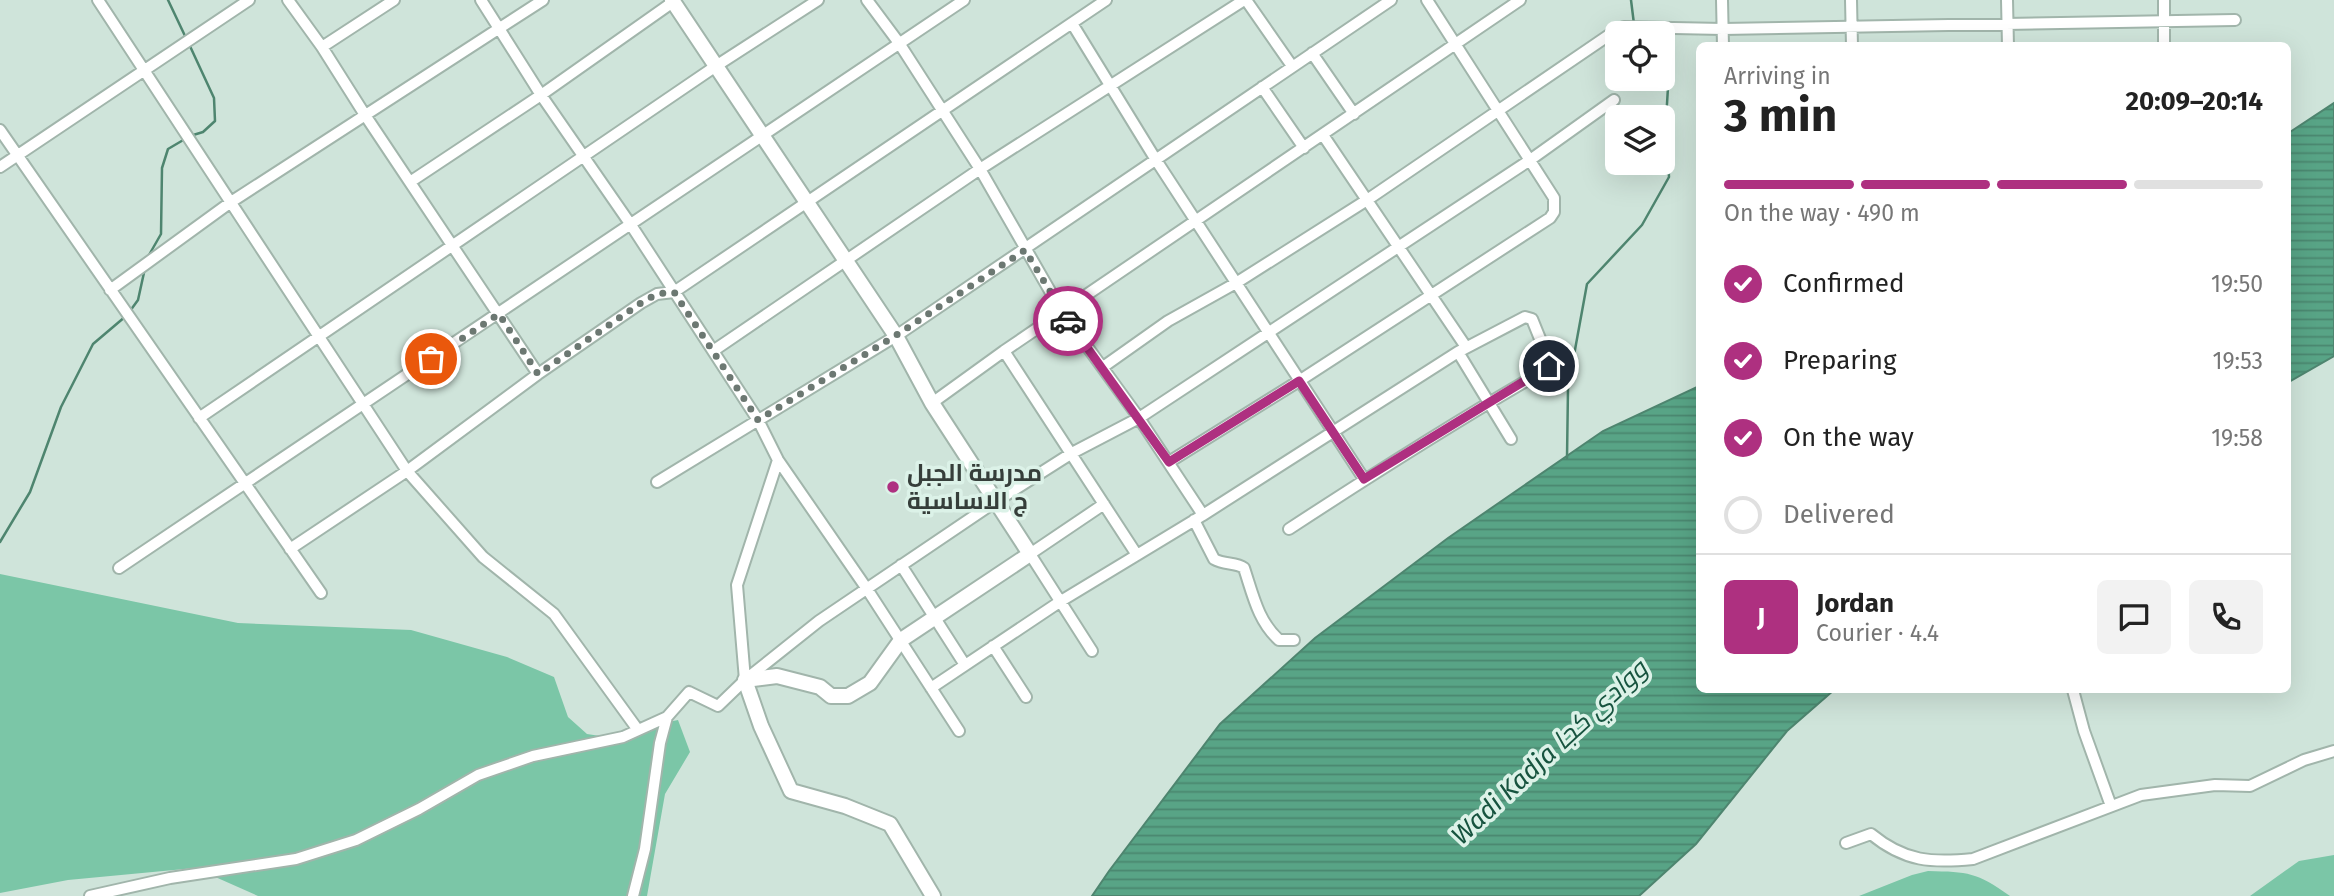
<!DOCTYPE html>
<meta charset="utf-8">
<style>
:root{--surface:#fff;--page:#f2f2f2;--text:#222;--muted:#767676;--line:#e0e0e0;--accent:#ae3080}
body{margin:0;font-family:"Fira Sans",Cairo,sans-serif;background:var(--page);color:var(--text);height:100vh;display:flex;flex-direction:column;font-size:26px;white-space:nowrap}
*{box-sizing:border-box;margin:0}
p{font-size:23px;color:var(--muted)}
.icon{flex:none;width:38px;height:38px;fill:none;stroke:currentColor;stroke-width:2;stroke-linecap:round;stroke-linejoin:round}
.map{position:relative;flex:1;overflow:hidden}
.details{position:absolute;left:1696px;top:42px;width:595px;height:651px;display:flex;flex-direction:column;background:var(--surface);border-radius:10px;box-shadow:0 7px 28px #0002}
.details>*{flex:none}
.buttons{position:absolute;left:1605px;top:21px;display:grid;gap:14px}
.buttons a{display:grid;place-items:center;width:70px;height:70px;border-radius:10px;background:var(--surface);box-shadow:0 7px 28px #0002;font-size:35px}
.pin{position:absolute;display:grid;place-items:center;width:60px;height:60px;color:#fff;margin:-30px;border:4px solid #fff;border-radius:50%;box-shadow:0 2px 7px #0007}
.courier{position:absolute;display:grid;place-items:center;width:70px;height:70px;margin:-35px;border:5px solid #ae3080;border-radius:50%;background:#fff;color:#222;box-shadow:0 2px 9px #0007}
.head em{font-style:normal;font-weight:700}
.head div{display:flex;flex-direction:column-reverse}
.head{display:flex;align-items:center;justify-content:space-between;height:119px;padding:0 28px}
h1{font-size:46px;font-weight:700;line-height:52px}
.bar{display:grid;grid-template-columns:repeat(4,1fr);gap:10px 7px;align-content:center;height:84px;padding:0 28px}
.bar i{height:9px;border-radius:5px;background:var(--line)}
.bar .current{background:var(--accent)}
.bar p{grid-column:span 4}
.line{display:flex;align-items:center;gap:18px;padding:0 28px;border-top:2px solid var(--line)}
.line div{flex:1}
.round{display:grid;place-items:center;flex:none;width:74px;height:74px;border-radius:10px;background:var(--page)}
ol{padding:0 28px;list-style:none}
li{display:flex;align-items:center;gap:21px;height:77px}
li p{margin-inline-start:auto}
li .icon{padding:7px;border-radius:50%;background:var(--accent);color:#fff;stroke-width:4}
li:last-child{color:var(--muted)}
li i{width:38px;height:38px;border:4px solid var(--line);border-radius:50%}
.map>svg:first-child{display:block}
.grass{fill:#7bc6a7}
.water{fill:url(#water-rules);stroke:#4e856f;stroke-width:2}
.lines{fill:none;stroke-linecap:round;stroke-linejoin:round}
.stream{stroke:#4e856f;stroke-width:2.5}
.minor-casing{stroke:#a1b5ab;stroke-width:14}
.secondary-casing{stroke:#a1b5ab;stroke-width:18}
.minor{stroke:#fff;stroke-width:10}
.secondary{stroke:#fff;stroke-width:14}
.done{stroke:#6c7872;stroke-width:7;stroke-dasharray:0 12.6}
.route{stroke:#ae3080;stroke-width:9}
.poi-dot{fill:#ae3080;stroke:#dcf2e8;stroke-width:2.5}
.labels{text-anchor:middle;stroke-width:7;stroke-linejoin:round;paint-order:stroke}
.poi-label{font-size:24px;font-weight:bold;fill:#363e3a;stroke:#dcf2e8;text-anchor:start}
.water-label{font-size:26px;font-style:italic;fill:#17543f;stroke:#dcf2e8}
</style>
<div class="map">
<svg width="2334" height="896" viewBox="0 0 2334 896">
<defs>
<pattern id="water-rules" width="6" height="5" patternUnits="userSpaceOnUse" patternTransform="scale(1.75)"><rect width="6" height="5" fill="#58a486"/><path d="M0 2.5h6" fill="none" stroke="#4a876f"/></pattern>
</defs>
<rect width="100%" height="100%" fill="#cfe4da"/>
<!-- grass -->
<path class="grass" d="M0,574L238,623L411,630L507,657L554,677L568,717L587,734L600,736L678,720L690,752L665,794L647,896H258L195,868L68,880L0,893Z
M2334,855V896H2250L2299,861Z
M1928,871C1969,872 1976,872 2010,896H1859L1912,875Z"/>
<!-- water -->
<path class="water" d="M2334,103V356L2287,383V134Z
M1699,386V690H1834L1787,731L1696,844L1639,896H1092L1109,871L1220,724L1315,638L1448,538L1603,431Z"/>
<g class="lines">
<!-- stream -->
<path class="stream" d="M168,0L186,38
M1631,0L1634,24
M189,44L214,98L215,121L203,132L190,136
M149,255L161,234L162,168L168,149L185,139
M130,311L138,300L145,268
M1567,458L1568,388L1587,284L1642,225L1669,177L1666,120L1669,71L1662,63
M0,542L30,492L61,407L93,344L126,316"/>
<!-- minor casing -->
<g class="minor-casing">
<path id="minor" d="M98,0L407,471L483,557L554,614L638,730
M288,0L322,47L365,115L538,374
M481,0L541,95L631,225L758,420L778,460L867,589L959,731
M867,0L899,43L980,169L1062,312L1139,418L1203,515
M1246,0L1292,66
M1722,0L1723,46
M1851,0L1852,46
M2007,0L2008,46
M1073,25L1156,160L1364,479
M2164,46V0
M322,47L394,0
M1312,53L1354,114
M1262,87L1304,148
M0,130L321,593
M1323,135L1466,347
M0,167L249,0
M410,182L541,95L673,2
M110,290L231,202L543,0
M713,351L980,169L1244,0
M1004,351L1137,555
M1458,352L1511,439
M1103,367L1168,321L1236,283L1367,200L1615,31L1624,27L1723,29L2235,20
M932,403L1004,351L1520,0
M199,418L716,66L818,0
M1169,462L1299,381L1550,218L1554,212V198L1427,0
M657,482L896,336L1391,0
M1194,520L1214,559C1224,565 1236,562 1244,568C1253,595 1258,621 1279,640H1294
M290,549L407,471L538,374L641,303L657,294L674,292L1106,0
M901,565L965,665
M119,568L964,0
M993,646L1026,697
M1092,651L1030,554L1104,504
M745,680L737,585L778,460
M931,688L1061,601L1203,515L1458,352L1525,317L1532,319L1549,361V366L1545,370C1458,420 1373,474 1289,529
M2073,690L2084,731L2111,806
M1846,843L1871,834C1905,862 1932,863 1973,859L2141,795L2215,785L2250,786L2304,760L2334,751
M90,896L170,878L296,859L356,840L419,809L478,775L533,756L623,737L667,717L689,692L718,706L745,680L819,621L995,502L1072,453L1139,418L1530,160L1614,100
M633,896L645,849L660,743L667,717"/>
</g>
<!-- secondary casing -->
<g class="secondary-casing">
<path id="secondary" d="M672,0L896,336L932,403L1030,554L901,640L870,683L848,696H831L820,687L777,676L745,680L761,726L791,791L845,806L890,824L933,896"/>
</g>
<!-- minor -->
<use href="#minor" class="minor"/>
<!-- secondary -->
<use href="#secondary" class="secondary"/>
</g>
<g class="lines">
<!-- done -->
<path class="done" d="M431,359L499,314L538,374L641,303L657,294L674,292L758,420L895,336L1025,250L1068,321"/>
<!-- route -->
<path class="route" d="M1068,321L1169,462L1299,381L1364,479L1549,366"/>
</g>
<!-- markers -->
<circle class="poi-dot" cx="893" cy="487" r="7"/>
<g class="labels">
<!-- poi labels -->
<g class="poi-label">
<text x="907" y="481">مدرسة الجبل<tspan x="907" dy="28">ج الاساسية</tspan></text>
</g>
<!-- water labels -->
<g class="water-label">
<text transform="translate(1549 752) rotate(-43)" y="9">Wadi Kadja ووادي كجا</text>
</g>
</g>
</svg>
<div class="buttons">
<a><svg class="icon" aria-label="locate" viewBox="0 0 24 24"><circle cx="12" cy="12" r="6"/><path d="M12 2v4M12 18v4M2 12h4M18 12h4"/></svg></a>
<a><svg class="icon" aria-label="layers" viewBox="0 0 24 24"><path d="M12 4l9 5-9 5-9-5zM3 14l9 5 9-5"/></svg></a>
</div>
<div class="pin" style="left:431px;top:359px;background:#ea580c"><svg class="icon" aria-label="bag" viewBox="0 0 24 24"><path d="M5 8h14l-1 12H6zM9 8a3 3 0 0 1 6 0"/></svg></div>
<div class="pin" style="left:1549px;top:366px;background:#1f2937"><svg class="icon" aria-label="home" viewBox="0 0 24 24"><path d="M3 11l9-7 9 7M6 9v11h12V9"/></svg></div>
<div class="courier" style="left:1068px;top:321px"><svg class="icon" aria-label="car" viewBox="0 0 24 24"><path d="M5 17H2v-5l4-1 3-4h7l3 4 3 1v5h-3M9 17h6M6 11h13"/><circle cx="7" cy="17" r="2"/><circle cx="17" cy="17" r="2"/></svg></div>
<section class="details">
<div class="head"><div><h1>3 min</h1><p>Arriving in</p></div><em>20:09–20:14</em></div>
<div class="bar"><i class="current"></i><i class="current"></i><i class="current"></i><i></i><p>On the way · 490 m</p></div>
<ol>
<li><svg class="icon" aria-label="check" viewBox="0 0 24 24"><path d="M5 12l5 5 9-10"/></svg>Confirmed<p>19:50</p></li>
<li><svg class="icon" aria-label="check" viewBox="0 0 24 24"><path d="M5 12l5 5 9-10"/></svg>Preparing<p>19:53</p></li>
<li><svg class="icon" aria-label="check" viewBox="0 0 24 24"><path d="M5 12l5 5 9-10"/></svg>On the way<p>19:58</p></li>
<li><i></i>Delivered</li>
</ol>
<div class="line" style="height:126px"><b class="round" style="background:var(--accent);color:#fff">J</b><div><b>Jordan</b><p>Courier · 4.4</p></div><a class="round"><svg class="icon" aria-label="chat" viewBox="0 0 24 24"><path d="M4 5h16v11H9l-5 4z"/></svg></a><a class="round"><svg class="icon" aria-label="phone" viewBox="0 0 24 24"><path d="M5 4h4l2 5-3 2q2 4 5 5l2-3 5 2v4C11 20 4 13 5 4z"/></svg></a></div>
</section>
</div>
